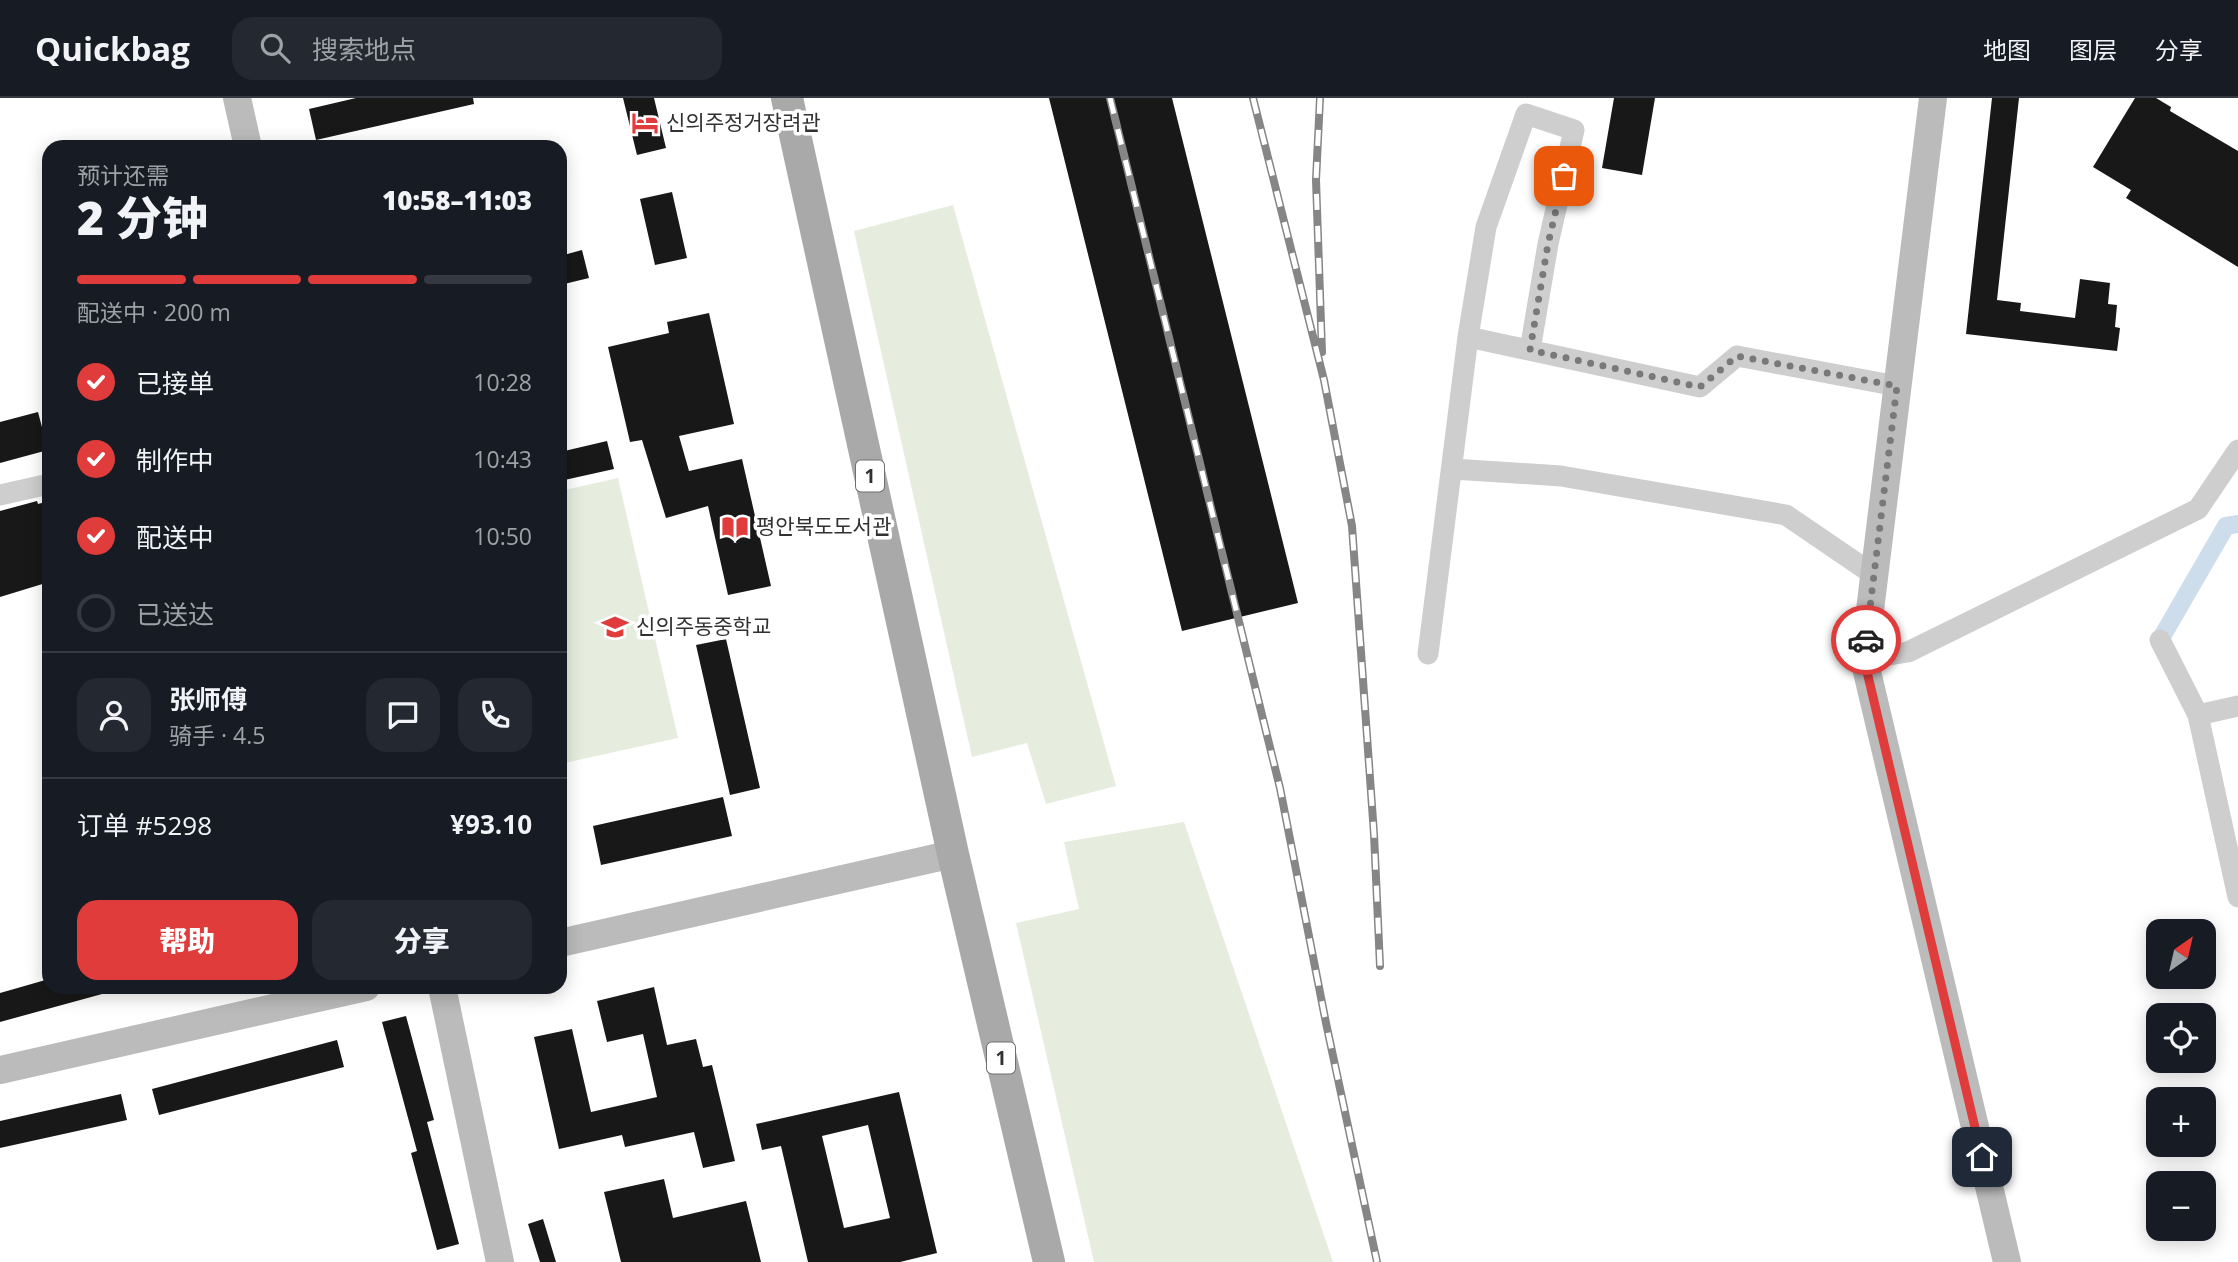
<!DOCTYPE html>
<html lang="zh">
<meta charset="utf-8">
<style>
:root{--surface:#171b24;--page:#242831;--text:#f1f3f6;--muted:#9ea1a6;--line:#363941;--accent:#df3c3b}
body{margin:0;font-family:"Open Sans","Noto Sans SC","Noto Sans KR",sans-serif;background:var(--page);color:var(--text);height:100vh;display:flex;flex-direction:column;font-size:26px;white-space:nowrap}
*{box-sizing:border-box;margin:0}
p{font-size:23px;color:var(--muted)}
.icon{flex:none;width:38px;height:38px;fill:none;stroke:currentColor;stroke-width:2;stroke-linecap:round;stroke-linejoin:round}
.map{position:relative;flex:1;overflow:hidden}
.details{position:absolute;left:42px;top:42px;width:525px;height:854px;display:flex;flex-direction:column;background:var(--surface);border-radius:21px;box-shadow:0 4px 18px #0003}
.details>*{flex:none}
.needle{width:46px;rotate:34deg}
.buttons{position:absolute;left:2146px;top:821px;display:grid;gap:14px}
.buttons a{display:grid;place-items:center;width:70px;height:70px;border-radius:14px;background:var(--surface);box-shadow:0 4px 18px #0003;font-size:35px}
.pin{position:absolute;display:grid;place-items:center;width:60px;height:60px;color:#fff;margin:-30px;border-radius:14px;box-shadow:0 4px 10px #0006}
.courier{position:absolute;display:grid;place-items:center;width:70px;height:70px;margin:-35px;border:5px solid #df3c3b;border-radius:50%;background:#fff;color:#222;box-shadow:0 2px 9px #0007}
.overview em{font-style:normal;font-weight:800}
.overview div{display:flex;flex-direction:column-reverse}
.overview{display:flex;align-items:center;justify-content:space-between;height:119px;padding:0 35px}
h1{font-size:46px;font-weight:800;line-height:52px}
.bar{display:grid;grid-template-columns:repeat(4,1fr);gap:10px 7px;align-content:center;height:84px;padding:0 35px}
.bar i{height:9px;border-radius:5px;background:var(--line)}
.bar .on{background:var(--accent)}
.bar p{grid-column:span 4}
.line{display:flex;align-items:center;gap:18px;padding:0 35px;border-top:2px solid var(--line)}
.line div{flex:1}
.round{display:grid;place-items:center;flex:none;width:74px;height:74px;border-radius:21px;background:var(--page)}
ol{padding:0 35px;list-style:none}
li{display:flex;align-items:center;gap:21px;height:77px}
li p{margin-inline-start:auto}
li .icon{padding:7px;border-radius:50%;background:var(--accent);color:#fff;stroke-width:4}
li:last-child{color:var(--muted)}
li i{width:38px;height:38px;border:4px solid var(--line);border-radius:50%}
.cta{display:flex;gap:14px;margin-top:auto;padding:14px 35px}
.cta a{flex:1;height:80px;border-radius:21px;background:var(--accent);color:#fff;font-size:28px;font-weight:800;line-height:80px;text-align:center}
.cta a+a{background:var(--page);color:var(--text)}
header{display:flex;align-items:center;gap:42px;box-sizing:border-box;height:98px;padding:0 35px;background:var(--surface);border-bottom:2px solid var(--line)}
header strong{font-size:33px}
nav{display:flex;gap:38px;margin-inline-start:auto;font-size:24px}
.search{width:490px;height:63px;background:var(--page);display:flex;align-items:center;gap:18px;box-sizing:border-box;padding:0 24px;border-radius:21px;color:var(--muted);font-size:26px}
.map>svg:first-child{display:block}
.green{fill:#e6eddf}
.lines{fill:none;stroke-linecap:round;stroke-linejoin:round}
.canal{stroke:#cdddec;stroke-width:18}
.building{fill:#181818;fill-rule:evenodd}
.street{stroke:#cecece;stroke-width:21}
.secondary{stroke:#bbb;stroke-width:28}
.primary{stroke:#a9a9a9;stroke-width:32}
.rail-casing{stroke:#868686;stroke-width:8}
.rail{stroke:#fff;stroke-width:5;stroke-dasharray:16;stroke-linecap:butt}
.done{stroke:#797979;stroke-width:7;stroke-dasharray:0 12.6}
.route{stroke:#df3c3b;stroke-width:9}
.labels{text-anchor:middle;stroke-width:7;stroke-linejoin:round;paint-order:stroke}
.shield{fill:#fff;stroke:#6f6f6f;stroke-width:2}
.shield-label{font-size:19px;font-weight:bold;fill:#313131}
.poi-label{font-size:21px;fill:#313131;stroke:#fff;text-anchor:start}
</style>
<header>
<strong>Quickbag</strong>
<div class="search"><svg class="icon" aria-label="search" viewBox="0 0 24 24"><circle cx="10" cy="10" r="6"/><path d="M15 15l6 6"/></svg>搜索地点</div>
<nav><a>地图</a><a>图层</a><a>分享</a></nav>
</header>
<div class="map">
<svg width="2238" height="1164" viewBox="0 0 2238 1164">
<rect width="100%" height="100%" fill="#fff"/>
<!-- green -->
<path class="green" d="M953,107L1116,688L1046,706L1027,645L972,659L854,133Z
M618,380L678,640L560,666V393Z
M1184,724L1333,1164H1094L1016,825L1079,811L1064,744Z"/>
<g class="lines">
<!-- canal -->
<path class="canal" d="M2160,542L2226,428L2238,426"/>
</g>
<!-- building -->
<path class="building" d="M356,0H473L474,6L316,42L309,11Z
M623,0H654L666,50L637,57Z
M1049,0H1172L1298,505L1182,533Z
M1614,0H1655L1642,77L1602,70Z
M1992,0H2019L1997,202L2021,205L2020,213L2075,220L2080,181L2110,185L2108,206L2117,207L2115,229L2120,230L2117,253L1966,236Z
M2135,0H2156L2171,9L2170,13L2238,53V169L2126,100L2131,92L2093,69Z
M672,94L687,160L655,167L640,101Z
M582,152L589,180L560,187V158Z
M709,215L734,326L679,338L689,373L742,361L771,488L728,497L708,408L666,420L642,342L630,344L608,249L669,235L667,224Z
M38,314L48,352L0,365V324Z
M607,343L614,371L560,383V354Z
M37,403L38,406L49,403V484L0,499V413Z
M726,541L760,690L730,697L696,547Z
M723,699L732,738L601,767L593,728Z
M49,881V889H112L113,893L0,924V895Z
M654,889L667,947L696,941L703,969L712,967L735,1063L703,1070L694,1034L625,1049L622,1037L559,1051L534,939L572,931L591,1014L657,999L643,936L607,944L597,903Z
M406,918L434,1022L427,1024L459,1146L437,1152L411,1055L417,1053L382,924Z
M337,942L344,969L159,1017L152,991Z
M899,994L937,1155L900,1164H808L781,1048L762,1052L756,1026ZM868,1027L890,1120L844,1130L822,1038Z
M121,996L127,1022L0,1050V1023Z
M664,1081L673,1120L746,1103L761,1164H621L604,1094Z
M543,1121L556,1164H540L528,1126Z"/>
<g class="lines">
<!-- street -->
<path class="street" d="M1468,239L1700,289L1737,258L1897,288
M1453,371L1561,378L1786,417L1874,477
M0,397L49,386
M2160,542L2198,617L2238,799
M1428,556L1468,239L1486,129L1526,16L1574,32L1548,146L1530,252
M1864,561L1908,554L2198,411L2238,352
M2198,617L2238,608"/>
<!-- secondary -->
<path class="secondary" d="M237,0L248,49
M1933,0L1864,561L2007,1164
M560,845L953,756
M442,889L500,1164
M0,972L366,889"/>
<!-- primary -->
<path class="primary" d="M787,0L953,756L1049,1164"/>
<!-- rail casing -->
<g class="rail-casing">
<path id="rail" d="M1110,0L1280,690L1326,925L1377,1164
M1253,0L1324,282L1352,428L1374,736L1380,868
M1320,0L1316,82L1322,254"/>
</g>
<!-- rail -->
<use href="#rail" class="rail"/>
</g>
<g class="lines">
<!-- done -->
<path class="done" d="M1564,78L1548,146L1530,252L1700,289L1737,258L1897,288L1866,542"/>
<!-- route -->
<path class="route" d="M1866,542L1864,561L1982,1059"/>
</g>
<!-- icons -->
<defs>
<g id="hotel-bare" transform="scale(2.1)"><path d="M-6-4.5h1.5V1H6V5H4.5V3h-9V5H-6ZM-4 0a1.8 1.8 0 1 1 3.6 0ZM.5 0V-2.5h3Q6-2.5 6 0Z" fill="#df3c3b" stroke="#fff" stroke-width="2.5" paint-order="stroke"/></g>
<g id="library-bare" transform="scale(2.1)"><path d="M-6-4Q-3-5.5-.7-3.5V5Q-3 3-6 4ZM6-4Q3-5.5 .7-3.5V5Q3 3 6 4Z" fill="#df3c3b" stroke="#fff" stroke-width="2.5" paint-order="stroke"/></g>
<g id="school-bare" transform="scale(2.1)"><path d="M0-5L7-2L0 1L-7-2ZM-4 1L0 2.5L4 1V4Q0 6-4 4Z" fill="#df3c3b" stroke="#fff" stroke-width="2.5" paint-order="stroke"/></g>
</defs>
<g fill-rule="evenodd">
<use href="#hotel-bare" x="645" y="25"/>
<use href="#library-bare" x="735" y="429"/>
<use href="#school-bare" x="615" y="529"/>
</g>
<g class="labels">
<!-- shield labels -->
<g class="shield">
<rect x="856" y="362.5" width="28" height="31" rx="5"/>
<rect x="987" y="944.5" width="28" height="31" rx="5"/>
</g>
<g class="shield-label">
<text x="870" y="385">1</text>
<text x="1001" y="967">1</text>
</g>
<!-- poi labels -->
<g class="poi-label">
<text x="666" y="32">신의주정거장려관</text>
<text x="756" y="436">평안북도도서관</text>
<text x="636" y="536">신의주동중학교</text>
</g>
</g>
</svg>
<div class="buttons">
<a><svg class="needle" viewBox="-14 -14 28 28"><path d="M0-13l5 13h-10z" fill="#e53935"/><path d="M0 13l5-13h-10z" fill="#9ea1a6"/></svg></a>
<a><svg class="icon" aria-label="locate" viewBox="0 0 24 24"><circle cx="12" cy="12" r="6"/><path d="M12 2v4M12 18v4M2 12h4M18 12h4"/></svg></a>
<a>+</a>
<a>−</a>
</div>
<div class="pin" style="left:1564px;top:78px;background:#ea580c"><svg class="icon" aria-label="bag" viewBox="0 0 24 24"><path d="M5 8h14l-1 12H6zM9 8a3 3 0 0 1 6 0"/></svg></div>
<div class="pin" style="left:1982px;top:1059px;background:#1f2937"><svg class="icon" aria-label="home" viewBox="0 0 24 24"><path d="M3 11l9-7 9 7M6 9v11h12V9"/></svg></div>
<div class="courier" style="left:1866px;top:542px"><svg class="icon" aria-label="car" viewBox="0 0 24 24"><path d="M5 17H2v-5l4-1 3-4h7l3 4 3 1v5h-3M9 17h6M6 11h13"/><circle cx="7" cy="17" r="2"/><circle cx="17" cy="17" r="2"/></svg></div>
<section class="details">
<div class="overview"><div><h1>2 分钟</h1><p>预计还需</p></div><em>10:58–11:03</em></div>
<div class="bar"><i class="on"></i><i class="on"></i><i class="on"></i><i></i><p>配送中 · 200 m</p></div>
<ol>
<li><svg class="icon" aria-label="check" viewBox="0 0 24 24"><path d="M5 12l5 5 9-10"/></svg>已接单<p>10:28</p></li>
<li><svg class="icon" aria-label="check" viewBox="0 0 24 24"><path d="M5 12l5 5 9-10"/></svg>制作中<p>10:43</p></li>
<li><svg class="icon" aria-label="check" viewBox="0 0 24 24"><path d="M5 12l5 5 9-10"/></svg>配送中<p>10:50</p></li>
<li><i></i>已送达</li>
</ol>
<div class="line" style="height:126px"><a class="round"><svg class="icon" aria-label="person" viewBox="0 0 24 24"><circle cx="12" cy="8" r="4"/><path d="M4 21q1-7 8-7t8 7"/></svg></a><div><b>张师傅</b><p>骑手 · 4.5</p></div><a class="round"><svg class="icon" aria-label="chat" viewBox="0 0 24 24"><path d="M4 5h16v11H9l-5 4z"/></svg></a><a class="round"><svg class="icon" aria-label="phone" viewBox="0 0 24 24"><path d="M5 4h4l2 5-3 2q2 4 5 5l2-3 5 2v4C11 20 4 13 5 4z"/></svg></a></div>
<div class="line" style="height:91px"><div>订单 #5298</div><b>¥93.10</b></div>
<div class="cta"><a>帮助</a><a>分享</a></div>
</section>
</div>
